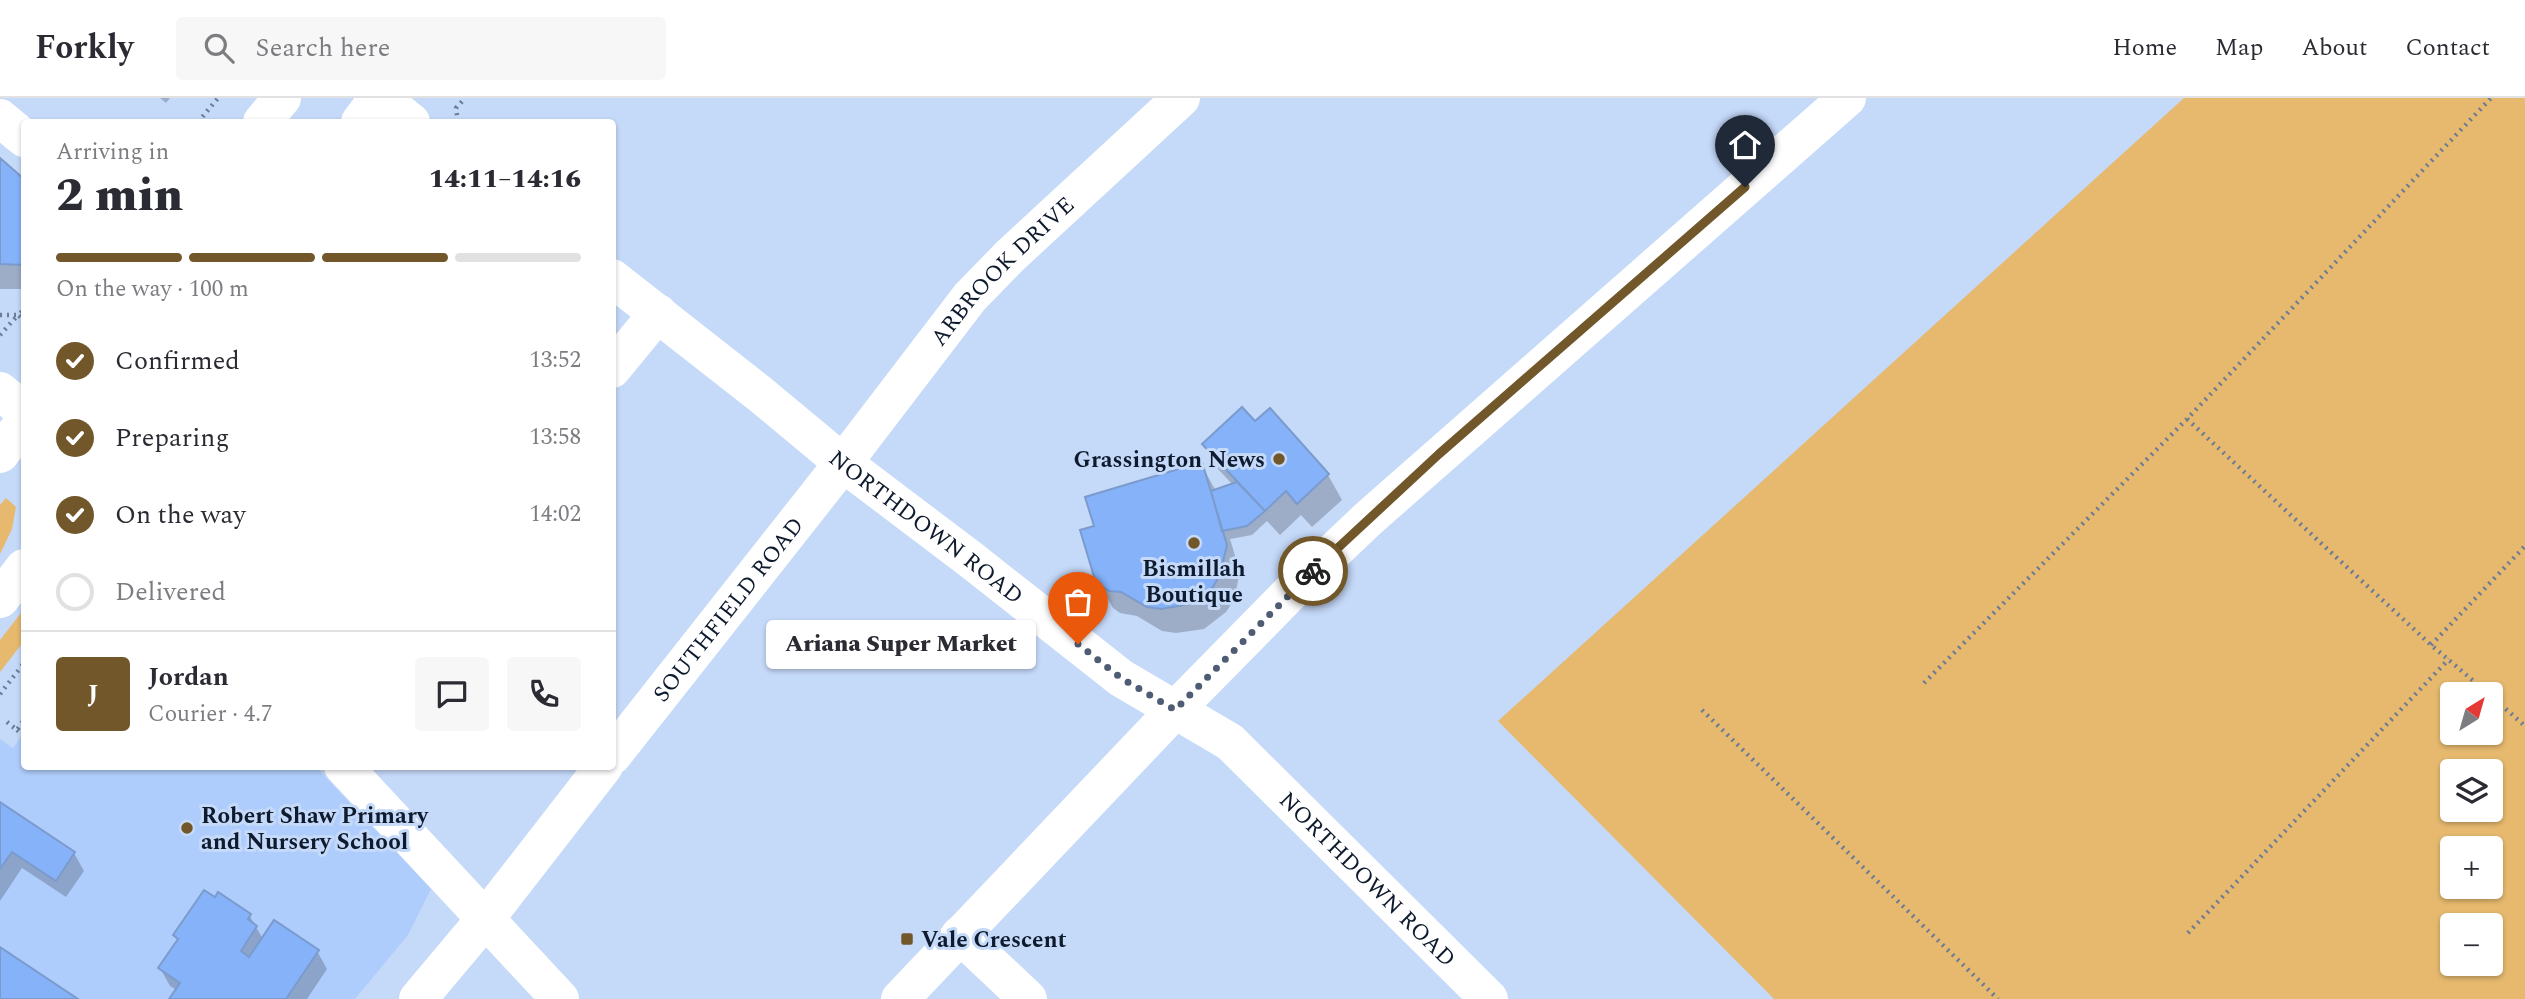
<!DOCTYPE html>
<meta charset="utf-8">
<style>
:root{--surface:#fff;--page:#f7f7f7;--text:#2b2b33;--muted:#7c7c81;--line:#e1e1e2;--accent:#715729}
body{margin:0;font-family:Spectral,serif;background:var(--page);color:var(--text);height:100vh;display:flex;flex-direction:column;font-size:26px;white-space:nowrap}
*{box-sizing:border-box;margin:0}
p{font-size:23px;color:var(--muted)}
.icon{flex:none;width:38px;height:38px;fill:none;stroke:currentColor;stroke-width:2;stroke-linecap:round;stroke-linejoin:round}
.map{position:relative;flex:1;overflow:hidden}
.panel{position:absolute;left:21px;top:21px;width:595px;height:651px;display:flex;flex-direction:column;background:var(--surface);border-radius:7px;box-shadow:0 2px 5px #0004}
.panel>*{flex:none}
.needle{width:46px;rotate:37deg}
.controls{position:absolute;left:2440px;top:584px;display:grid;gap:14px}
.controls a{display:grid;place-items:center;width:63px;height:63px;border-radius:7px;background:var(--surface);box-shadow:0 2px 5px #0004;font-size:35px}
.pin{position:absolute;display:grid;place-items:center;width:60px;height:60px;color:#fff;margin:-72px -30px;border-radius:50% 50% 50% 0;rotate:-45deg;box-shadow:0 0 7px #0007}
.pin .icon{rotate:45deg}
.courier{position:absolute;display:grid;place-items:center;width:70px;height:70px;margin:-35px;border:5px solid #715729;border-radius:50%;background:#fff;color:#222;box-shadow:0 2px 9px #0007}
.bubble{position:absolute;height:49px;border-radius:7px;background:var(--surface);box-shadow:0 2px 5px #0004;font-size:23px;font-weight:800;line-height:49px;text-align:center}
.head em{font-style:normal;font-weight:800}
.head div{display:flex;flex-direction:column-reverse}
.head{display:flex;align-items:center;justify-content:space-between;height:119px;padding:0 35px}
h1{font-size:46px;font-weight:800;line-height:52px}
.bar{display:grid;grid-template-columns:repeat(4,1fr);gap:10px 7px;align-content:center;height:84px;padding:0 35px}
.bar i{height:9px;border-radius:5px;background:var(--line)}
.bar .active{background:var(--accent)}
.bar p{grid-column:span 4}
.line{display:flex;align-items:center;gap:18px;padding:0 35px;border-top:2px solid var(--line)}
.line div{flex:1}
.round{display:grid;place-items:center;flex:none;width:74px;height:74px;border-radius:7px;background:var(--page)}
ol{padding:0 35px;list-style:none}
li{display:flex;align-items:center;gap:21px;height:77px}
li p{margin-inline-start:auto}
li .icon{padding:7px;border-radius:50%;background:var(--accent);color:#fff;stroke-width:4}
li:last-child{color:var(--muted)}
li i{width:38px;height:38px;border:4px solid var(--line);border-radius:50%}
header{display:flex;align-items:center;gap:42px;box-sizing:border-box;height:98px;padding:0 35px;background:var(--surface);border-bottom:2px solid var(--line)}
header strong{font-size:33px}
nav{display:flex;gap:38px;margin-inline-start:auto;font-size:24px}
.search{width:490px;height:63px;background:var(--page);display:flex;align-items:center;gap:18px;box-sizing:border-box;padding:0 24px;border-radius:7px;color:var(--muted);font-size:26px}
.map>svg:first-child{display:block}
.built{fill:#afcdfc}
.green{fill:#e6b96f;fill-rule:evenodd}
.shadow{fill:#0003}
.building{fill:#85b2f9;stroke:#7b9bcd;stroke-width:2}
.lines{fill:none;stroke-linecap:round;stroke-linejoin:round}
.path{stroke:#6b7b95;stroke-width:4.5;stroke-dasharray:2 5;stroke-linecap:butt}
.minor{stroke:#fff;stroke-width:38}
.highway{stroke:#fff;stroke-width:38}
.done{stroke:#4e5d74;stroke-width:7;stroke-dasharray:0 12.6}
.route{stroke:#715729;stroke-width:9}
.poi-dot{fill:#715729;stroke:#c5d9f9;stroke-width:2.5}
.labels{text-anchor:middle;stroke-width:6;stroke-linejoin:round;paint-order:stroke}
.street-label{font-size:23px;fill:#0e1a2d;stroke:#c5d9f9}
.poi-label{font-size:23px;font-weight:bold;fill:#0e1a2d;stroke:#c5d9f9;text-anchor:start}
</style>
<header>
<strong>Forkly</strong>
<div class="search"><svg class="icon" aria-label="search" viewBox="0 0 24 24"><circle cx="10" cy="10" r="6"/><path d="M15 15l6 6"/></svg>Search here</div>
<nav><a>Home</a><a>Map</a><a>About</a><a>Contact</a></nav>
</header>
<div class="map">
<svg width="2525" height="901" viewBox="0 0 2525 901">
<rect width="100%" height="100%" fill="#c5d9f9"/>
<!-- built -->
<path class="built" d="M24,634V668L316,669L431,791L408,837L355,901H0V641L13,650Z"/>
<!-- green -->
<path class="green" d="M2184,0H2525V901H1774L1498,623ZM2452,597H2490V635H2452ZM2452,674H2490V712H2452ZM2452,751H2490V789H2452ZM2452,828H2490V866H2452Z
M6,400L16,409L12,431L0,456V407Z
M24,511V543L0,574V542Z"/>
<!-- shadow -->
<path class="shadow" d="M160,0H170L166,5Z
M0,63L24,84V191H0Z
M1269,313L1328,377L1342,402L1312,429L1301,417L1280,437L1267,423L1252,437L1230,441L1240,474L1234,502L1226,514L1204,531L1176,535L1162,533L1137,518L1120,515L1113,510L1098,484L1096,429L1201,366L1216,393L1233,387L1218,371L1204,346L1255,326Z
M0,706L74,755L84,773L66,799L22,770L0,803Z
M249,817L263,841L317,853L327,871L307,901H171L177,892L170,888L160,870L179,843L175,837Z"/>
<!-- building -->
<path class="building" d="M0,60L24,81V167L0,166Z
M1242,309L1255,323L1270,310L1329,376L1297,406L1286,393L1265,413L1202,346Z
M1202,364L1227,447L1220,476L1213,489L1189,506L1161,511L1147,509L1121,494L1109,493L1096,485L1080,432L1094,428L1085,399Z
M1237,384L1265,413L1247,428L1222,433L1211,393Z
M0,704L75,754L56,783L12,754L0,771Z
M204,792L215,799L218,794L251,816L248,821L257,828L241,853L249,859L274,822L319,852L286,901H169L180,885L158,870L178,841L173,837Z
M0,849L78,901H0Z"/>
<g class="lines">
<!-- path -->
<path class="path" d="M198,24L218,0
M458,24L456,10L465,0
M0,217H18L24,212
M0,237L18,217L24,222
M2187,321L2431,547L2490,597
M2431,547L2525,448
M1924,585L2187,321L2491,0
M0,596L24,565
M2490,597L2525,628
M1702,612L1998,901
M7,624L17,632L24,622
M17,632L23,637
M2188,835L2449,561"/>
<!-- minor -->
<g class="minor">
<path d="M381,0L411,24"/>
<path d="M0,20L24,40"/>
<path id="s1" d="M612,180L760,296L843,365L970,461L1121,580L1230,644L1489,901"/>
<path d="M612,271L658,215"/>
<path d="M0,293L24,313"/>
<path id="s2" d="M612,658L843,365L970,199L1010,158L1181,0"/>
<path d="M343,668L560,901"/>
<path d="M960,837L1028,901"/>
<path d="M418,901L486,820L604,668"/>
<path d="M900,901L1175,612L1289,496L1369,420L1847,0"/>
</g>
<!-- highway -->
<path class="highway" d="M262,24L282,0
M360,24L378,0
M0,356L24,324
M0,501L24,470"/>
</g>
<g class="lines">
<!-- done -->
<path class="done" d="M1078,546L1121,580L1175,612L1313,473"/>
<!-- route -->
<path class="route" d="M1313,473L1439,356L1745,89"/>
</g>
<!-- markers -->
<g class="poi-dot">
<circle cx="1279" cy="361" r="7"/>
<circle cx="1194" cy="445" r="7"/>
<circle cx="187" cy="730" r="7"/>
<rect x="900" y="834" width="14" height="14" rx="3.5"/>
</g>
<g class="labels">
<!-- street labels -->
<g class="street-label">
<text dy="8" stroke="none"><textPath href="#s2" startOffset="623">ARBROOK DRIVE</textPath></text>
<text dy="8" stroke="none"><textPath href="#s1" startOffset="401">NORTHDOWN ROAD</textPath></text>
<text dy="8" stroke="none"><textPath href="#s2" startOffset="187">SOUTHFIELD ROAD</textPath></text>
<text dy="8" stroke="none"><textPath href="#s1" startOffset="968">NORTHDOWN ROAD</textPath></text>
</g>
<!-- poi labels -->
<g class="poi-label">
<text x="1265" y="369" text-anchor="end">Grassington News</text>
<text x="1194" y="478" text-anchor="middle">Bismillah<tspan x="1194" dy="26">Boutique</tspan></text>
<text x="201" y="725">Robert Shaw Primary<tspan x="201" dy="26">and Nursery School</tspan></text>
<text x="921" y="849">Vale Crescent</text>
</g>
</g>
</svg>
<div class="controls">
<a><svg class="needle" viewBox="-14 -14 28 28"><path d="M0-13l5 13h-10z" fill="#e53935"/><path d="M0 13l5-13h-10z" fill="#7c7c81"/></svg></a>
<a><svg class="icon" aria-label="layers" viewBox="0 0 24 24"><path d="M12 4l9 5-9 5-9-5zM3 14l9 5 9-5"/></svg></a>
<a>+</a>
<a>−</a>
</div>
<div class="pin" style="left:1078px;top:546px;background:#ea580c"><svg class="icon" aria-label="bag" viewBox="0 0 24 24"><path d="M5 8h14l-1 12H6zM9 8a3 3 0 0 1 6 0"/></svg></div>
<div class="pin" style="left:1745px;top:89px;background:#1f2937"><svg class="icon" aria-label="home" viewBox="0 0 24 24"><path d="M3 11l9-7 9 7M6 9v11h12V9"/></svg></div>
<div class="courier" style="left:1313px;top:473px"><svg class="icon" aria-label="bike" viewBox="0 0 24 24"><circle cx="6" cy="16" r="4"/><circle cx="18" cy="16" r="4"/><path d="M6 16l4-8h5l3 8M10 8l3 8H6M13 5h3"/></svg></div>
<div class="bubble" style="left:766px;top:522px;width:270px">Ariana Super Market</div>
<section class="panel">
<div class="head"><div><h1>2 min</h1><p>Arriving in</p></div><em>14:11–14:16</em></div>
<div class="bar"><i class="active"></i><i class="active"></i><i class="active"></i><i></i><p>On the way · 100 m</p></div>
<ol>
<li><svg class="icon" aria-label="check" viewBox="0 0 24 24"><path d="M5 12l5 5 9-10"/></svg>Confirmed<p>13:52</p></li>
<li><svg class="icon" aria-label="check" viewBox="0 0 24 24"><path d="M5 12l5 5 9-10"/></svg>Preparing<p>13:58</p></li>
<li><svg class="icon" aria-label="check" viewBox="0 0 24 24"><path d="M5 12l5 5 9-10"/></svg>On the way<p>14:02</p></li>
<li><i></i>Delivered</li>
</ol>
<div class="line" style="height:126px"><b class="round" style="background:var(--accent);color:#fff">J</b><div><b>Jordan</b><p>Courier · 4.7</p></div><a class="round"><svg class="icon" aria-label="chat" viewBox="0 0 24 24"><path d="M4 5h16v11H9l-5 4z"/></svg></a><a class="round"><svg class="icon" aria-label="phone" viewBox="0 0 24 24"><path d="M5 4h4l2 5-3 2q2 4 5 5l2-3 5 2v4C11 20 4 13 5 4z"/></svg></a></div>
</section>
</div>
